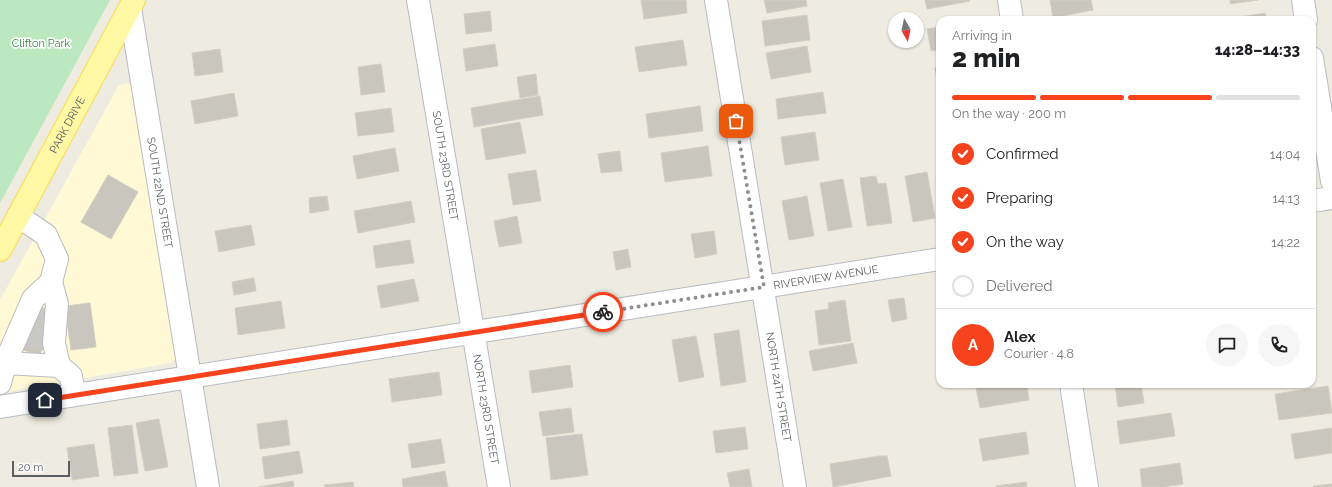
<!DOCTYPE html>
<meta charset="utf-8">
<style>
:root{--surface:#fff;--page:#f6f6f6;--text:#202124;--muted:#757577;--line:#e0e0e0;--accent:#f6431e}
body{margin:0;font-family:Raleway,sans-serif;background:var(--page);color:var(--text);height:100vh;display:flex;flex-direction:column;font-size:15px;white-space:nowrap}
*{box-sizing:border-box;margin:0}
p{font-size:13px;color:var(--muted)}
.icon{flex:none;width:22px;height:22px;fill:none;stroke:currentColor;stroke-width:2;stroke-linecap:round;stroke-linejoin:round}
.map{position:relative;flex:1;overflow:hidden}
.details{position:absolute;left:936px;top:16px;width:380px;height:372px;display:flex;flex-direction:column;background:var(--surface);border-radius:12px;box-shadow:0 1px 3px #0004}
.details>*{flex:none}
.needle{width:26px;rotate:171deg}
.tools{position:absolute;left:888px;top:12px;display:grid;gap:8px}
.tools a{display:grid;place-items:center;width:36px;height:36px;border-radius:50%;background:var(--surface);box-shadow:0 1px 3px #0004;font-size:20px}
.scale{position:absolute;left:12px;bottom:10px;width:58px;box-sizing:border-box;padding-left:4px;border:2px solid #5a5d63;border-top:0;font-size:11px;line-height:14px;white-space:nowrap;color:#5a5d63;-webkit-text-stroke:3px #fff;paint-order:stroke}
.pin{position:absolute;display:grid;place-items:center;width:34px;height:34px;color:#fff;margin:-17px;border-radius:8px;box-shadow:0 2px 6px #0006}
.courier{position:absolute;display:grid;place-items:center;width:40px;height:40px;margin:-20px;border:3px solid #f6431e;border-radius:50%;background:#fff;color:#222;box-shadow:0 1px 5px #0007}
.headline em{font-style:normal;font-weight:800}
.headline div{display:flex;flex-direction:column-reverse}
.headline{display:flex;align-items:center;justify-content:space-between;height:68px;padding:0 16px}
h1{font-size:26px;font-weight:800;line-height:30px}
.bar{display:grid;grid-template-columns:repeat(4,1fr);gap:6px 4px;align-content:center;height:48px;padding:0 16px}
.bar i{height:5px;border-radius:3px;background:var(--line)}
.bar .active{background:var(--accent)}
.bar p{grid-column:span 4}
.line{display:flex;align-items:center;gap:10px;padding:0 16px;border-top:1px solid var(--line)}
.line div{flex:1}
.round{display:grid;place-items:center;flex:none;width:42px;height:42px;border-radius:21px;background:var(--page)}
ol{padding:0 16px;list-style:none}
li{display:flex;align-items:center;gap:12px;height:44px}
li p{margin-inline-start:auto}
li .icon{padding:4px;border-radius:50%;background:var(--accent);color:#fff;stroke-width:4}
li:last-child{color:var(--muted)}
li i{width:22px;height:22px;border:2px solid var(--line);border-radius:50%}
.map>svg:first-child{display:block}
.commercial{fill:#fff9d5}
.green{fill:#bbe8bf}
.building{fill:#c9c6be;stroke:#d3cfbf}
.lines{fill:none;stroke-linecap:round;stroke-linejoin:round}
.minor-tunnel{stroke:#c9c8c2;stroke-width:22;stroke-dasharray:22 11;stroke-linecap:butt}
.minor-casing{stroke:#b9bbc1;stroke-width:24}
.major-casing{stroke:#fcdb4c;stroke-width:24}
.minor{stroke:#fff;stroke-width:22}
.major{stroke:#fff8a5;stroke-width:22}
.done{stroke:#8e8f8f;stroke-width:4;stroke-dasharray:0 7.2}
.route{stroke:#f6431e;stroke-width:5}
.labels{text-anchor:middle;stroke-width:3.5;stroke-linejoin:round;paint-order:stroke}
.park-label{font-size:11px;fill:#2e873a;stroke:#fff}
.street-label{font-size:11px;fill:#5a5d63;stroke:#fff}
</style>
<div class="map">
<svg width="1332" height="487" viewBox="0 0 1332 487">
<rect width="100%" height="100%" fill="#eeece1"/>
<!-- commercial -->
<path class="commercial" d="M127,83L133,87L177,358L171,363L0,393V300L119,85Z"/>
<!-- green -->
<path class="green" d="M0,0H110L0,203Z"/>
<!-- building -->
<path class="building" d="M641,0H686L687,13L644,19Z
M764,0H806L807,6L767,13Z
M925,0H969L970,1L927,9Z
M1050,0H1091L1093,10L1053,18Z
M1230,0H1258L1230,4Z
M490,11L492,31L466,34L464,14Z
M1265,13L1267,20H1222Z
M807,15L810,40L765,46L762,21Z
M940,27V49L931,51L927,29Z
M683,40L687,65L639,72L635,47Z
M495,44L498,66L466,71L463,49Z
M807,46L811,72L771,79L766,53Z
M220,49L223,72L195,76L192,53Z
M381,64L385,92L361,95L358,67Z
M940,67V96L935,68Z
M536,74L538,95L520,98L517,77Z
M823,92L826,113L778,119L776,99Z
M234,93L238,116L195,124L191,101Z
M540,96L543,115L474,127L471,108Z
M700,106L703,131L649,138L646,114Z
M391,108L394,132L358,136L355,113Z
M520,122L526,153L486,160L481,129Z
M815,132L819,160L785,165L781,137Z
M708,146L712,176L665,182L661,153Z
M395,148L399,171L357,179L353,156Z
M620,151L622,171L601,173L598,154Z
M536,170L541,201L513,205L508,174Z
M927,172L935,218L913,222L905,176Z
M108,175L138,192L111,239L81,222Z
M876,176L878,184L886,183L892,223L867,226L860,178Z
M843,179L852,227L828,231L820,183Z
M327,196L329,210L310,213L309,198Z
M807,196L814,236L789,240L782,201Z
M411,201L415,222L358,233L354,211Z
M517,216L522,243L499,247L494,221Z
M251,225L255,245L219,252L215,231Z
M714,231L717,254L695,258L691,234Z
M410,240L414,263L376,268L373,246Z
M628,249L631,267L616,270L613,252Z
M254,278L256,291L234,295L232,282Z
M414,279L419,301L381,308L377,286Z
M904,298L907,319L892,322L888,300Z
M845,300L851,341L819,345L815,311L829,309L828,303Z
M281,301L285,328L238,335L235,308Z
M90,303L96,347L71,350L65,306Z
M36,309L53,314L40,355L23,350Z
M739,330L746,382L721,386L714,334Z
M696,336L704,377L679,382L672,340Z
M1312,342L1316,367H1312Z
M853,343L857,363L813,371L809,351Z
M570,365L573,387L532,393L529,371Z
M439,372L442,395L392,402L389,379Z
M988,384H1027L1029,400L980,408L976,388L988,386Z
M1115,384H1141L1144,403L1118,407Z
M1328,386L1332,413L1279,420L1275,394Z
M571,408L574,432L543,436L539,412Z
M1171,413L1175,436L1120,444L1117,421Z
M159,419L168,467L145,471L136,423Z
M287,420L290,445L260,449L257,424Z
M132,425L138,473L114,476L108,428Z
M745,427L748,449L716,453L713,431Z
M1332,428V453L1295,459L1291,434Z
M1026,432L1029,454L983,461L979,439Z
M582,434L588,475L551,480L546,438Z
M441,439L445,463L412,468L408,444Z
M94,444L99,476L72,480L67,448Z
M299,451L303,473L265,479L262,457Z
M879,456H887L891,476L833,487L830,464Z
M1180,463L1183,484L1164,487H1142L1140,469Z
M749,469L752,487H730L727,473Z
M445,471L448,487H403L402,479Z
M293,481L294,487H259Z
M353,482L354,487H325L324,485Z
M1026,482L1027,487H996V486Z
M1332,484V487H1314L1313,486Z"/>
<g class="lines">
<!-- minor-tunnel -->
<path class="minor-tunnel" d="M34,316L51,321
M28,336L45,340"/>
<!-- minor casing -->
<g class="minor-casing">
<g id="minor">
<path id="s1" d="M418,0L499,487"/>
<path id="s2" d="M716,0L795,487"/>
<path d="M1009,0L1012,20"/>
<path d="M1303,0L1306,20"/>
<path id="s3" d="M130,8L208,487"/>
<path d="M1312,58L1332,181"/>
<path d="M1312,201L1332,198"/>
<path d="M51,282L57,304L54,343L59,366"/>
<path d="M0,362L5,363L33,299L51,282L57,259L46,235L18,216"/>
<path d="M0,383L5,363L59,366L71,376L74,395"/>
<path d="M1071,384L1087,487"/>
<path id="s4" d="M0,407L940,259"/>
</g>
</g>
<!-- major casing -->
<g class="major-casing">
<g id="major">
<path id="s5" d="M0,250L134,0"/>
</g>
</g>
<!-- minor -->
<use href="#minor" class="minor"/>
<!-- major -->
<use href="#major" class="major"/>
</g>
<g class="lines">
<!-- done -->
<path class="done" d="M603,312L764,287L736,121"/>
<!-- route -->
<path class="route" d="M45,400L603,312"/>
</g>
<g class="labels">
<!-- park labels -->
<g class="park-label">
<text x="41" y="47">Clifton Park</text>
</g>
<!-- street labels -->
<g class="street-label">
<text dy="4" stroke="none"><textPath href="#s5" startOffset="142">PARK DRIVE</textPath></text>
<text dy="4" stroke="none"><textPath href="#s1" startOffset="168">SOUTH 23RD STREET</textPath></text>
<text dy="4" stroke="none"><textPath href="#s3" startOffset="187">SOUTH 22ND STREET</textPath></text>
<text dy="4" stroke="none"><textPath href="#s4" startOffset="836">RIVERVIEW AVENUE</textPath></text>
<text dy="4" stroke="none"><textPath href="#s2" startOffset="392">NORTH 24TH STREET</textPath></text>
<text dy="4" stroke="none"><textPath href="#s1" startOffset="415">NORTH 23RD STREET</textPath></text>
</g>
</g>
</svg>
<div class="tools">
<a><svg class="needle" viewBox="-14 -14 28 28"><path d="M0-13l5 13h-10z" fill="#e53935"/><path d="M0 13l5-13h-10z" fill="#757577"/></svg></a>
</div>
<div class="scale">20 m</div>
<div class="pin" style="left:736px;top:121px;background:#ea580c"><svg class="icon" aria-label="bag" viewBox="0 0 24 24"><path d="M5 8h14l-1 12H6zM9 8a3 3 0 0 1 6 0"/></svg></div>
<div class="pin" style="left:45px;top:400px;background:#1f2937"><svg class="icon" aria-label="home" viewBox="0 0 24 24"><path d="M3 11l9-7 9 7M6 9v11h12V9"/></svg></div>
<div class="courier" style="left:603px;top:312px"><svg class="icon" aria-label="bike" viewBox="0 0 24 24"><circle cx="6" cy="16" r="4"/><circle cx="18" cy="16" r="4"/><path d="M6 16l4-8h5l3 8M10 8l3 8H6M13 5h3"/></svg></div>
<section class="details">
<div class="headline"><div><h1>2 min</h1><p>Arriving in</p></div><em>14:28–14:33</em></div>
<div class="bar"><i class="active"></i><i class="active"></i><i class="active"></i><i></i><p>On the way · 200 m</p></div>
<ol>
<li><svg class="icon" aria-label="check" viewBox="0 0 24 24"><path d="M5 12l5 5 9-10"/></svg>Confirmed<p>14:04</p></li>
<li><svg class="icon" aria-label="check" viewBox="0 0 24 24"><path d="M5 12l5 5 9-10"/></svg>Preparing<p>14:13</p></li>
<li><svg class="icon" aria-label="check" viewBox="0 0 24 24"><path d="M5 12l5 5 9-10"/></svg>On the way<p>14:22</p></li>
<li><i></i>Delivered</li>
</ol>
<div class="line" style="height:72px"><b class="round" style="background:var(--accent);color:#fff">A</b><div><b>Alex</b><p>Courier · 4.8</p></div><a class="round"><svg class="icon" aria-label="chat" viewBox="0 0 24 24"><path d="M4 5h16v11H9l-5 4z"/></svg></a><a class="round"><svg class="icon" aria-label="phone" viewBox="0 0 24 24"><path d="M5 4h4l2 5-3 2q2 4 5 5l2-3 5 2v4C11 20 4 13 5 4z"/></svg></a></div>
</section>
</div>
